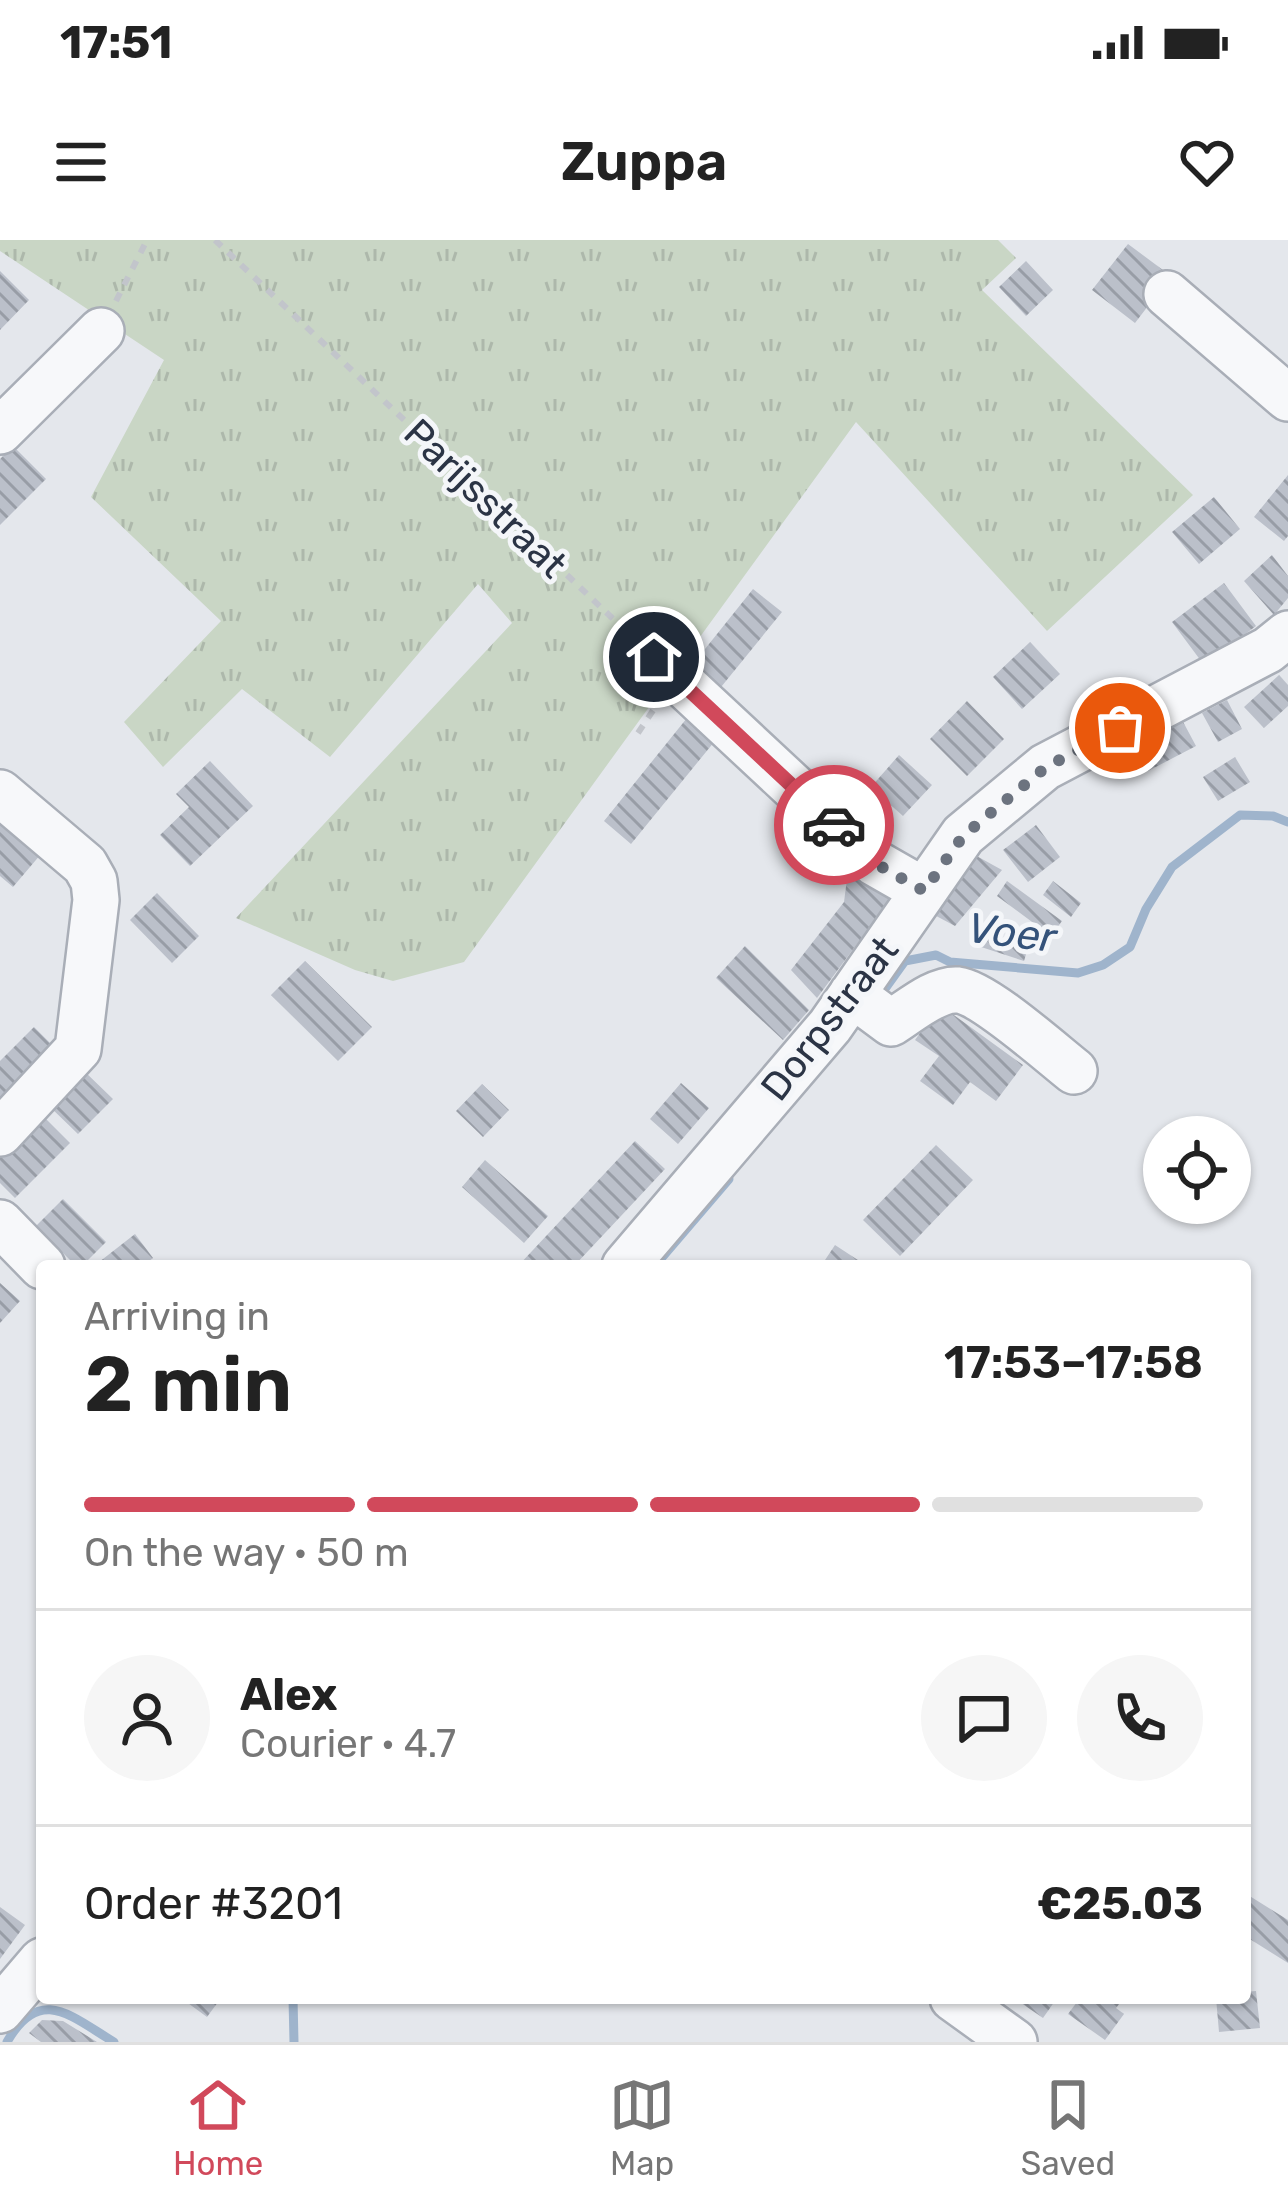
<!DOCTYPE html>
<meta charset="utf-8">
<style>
:root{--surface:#fff;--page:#f6f6f6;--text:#222;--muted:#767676;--line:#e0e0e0;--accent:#d1495b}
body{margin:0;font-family:Rubik,sans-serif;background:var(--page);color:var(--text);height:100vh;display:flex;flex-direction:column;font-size:45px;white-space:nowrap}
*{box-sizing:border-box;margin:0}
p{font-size:39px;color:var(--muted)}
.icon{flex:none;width:66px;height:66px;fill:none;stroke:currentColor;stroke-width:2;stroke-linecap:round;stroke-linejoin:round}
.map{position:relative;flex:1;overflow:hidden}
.side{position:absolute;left:36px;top:1020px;width:1215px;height:744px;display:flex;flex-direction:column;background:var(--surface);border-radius:12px;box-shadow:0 3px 9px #0004}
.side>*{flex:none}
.buttons{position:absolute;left:1143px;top:876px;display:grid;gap:24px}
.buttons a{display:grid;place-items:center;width:108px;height:108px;border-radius:50%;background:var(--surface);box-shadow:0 3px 9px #0004;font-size:60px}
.pin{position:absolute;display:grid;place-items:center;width:102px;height:102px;color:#fff;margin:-51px;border:6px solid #fff;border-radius:50%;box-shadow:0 3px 12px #0007}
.courier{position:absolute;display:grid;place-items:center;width:120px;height:120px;margin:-60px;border:9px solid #d1495b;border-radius:50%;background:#fff;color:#222;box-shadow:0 3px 15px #0007}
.headline em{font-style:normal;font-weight:600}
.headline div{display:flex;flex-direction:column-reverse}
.headline{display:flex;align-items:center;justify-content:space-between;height:204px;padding:0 48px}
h1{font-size:78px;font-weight:600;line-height:90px}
.bar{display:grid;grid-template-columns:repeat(4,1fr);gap:18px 12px;align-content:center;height:144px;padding:0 48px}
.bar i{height:15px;border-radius:9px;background:var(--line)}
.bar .selected{background:var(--accent)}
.bar p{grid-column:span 4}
.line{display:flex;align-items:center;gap:30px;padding:0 48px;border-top:3px solid var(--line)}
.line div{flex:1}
.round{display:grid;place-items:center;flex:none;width:126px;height:126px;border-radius:63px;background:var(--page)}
.status{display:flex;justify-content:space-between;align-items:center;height:84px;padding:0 60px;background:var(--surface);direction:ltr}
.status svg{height:33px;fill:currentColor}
header{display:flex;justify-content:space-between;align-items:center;height:156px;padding:0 48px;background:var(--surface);font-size:54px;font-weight:600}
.tab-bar{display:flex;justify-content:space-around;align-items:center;height:168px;border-top:3px solid var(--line);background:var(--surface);font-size:33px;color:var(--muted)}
.tab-bar a{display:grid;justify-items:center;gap:6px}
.tab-bar .selected{color:var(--accent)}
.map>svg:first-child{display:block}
.grass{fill:url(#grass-tufts)}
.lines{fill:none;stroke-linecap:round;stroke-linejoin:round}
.stream{stroke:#9fb4cc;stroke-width:9}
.building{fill:url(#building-back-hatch)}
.minor-casing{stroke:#a9aeb7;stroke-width:50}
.path{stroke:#c2c5cb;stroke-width:6;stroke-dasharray:9 9;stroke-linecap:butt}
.minor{stroke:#f7f8fa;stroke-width:45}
.done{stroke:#6c737f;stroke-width:12;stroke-dasharray:0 21.6}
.route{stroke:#d1495b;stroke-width:15}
.labels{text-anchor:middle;stroke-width:10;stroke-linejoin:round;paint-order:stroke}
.street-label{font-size:39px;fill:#2b3445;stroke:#f4f6f9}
.water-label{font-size:42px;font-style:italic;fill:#34527a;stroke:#f4f6f9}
</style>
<div class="status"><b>17:51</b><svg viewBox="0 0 49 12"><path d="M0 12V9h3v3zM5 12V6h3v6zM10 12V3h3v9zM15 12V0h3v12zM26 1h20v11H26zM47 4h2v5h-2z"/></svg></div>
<header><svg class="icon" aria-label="menu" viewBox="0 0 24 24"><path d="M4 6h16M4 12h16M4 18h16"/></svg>Zuppa<svg class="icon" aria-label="heart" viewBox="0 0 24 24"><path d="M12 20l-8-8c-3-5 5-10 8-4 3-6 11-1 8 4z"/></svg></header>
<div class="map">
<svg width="1288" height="1802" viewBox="0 0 1288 1802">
<defs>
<pattern id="grass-tufts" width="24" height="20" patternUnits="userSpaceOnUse" patternTransform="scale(3)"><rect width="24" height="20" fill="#c9d6c5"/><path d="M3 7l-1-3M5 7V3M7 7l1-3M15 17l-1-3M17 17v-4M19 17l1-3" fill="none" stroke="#adb8ab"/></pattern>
<pattern id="building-back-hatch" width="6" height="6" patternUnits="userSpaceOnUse" patternTransform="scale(3)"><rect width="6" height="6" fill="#bbc0ca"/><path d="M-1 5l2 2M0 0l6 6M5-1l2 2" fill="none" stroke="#989da6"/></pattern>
</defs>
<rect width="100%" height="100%" fill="#e4e7ec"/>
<!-- grass -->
<path class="grass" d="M0,0H998L1016,18L982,50L1193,255L1047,391L856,182L464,722L393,741L355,730L236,678L512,383L478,344L330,517L242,449L163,527L124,482L221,381L91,257L164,120L0,11Z"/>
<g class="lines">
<!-- stream -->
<path class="stream" d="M877,760L905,721L936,715L950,722L1078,733L1103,725L1130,707L1146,669L1172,627L1240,575L1273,576L1288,582
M658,1022L729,939
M293,1758L294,1802
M7,1802C40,1744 72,1777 114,1802"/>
</g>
<!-- building -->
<path class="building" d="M1128,4L1171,36L1135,83L1092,50Z
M1026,21L1053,50L1026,76L999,47Z
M0,31L29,60L0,90Z
M13,206L46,239L0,285V219Z
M1288,235V296L1284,301L1254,277Z
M1214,257L1240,289L1199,324L1172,292Z
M1272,315L1288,336V358L1274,375L1244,341Z
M1224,343L1256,386L1204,425L1172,382Z
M753,349L782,372L717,452L689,429Z
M1030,402L1060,434L1022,469L993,437Z
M1279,435L1288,445V466L1264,488L1244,467Z
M1227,460L1242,489L1218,502L1202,473Z
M967,461L1004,499L967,536L930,499Z
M691,473L719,496L631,604L604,581Z
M1181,478L1196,506L1148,531L1133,503Z
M899,515L932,545L903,576L871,547Z
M1235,517L1250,542L1218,561L1203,537Z
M210,521L253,566L190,626L160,595L189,567L176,554Z
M0,579L41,614L13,647L0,636Z
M1036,585L1060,617L1028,642L1003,610Z
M973,614L1002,630L955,686L925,670Z
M850,616L894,654L817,758L791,730L844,662Z
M1007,641L1062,681L1051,696L997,656Z
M1053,641L1081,663L1071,677L1043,655Z
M157,653L199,696L172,723L130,680Z
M982,693L1028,708L1024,721L978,706Z
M745,706L809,770L783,800L716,738Z
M305,721L372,787L338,821L271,755Z
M940,765L1023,825L996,861L970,842L953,865L920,841L939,816L915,800Z
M34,787L63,816L0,879V821Z
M82,829L113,859L78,894L48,865Z
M681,843L709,868L678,904L650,879Z
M482,844L509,870L483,897L456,871Z
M40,873L70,903L15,958L0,943V913Z
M635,901L665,929L636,960L574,1026H518Z
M936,905L973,940L900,1016L863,980Z
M485,920L548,976L524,1003L462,947Z
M63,959L106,1002L82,1026H76L36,986Z
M135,994L153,1018L143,1026H94Z
M835,1005L867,1026H821Z
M0,1043L20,1061L0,1083Z
M1248,1655L1288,1680V1723L1245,1696V1660Z
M0,1667L25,1685L0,1719Z
M1256,1751L1260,1788L1219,1792L1216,1758H1245V1752Z
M181,1758H221L207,1777Z
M1014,1758H1057L1043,1778Z
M1080,1758H1124L1116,1768L1124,1774L1105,1800L1068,1774Z
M42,1780L63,1781L97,1802H41L29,1793Z"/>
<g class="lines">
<!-- minor casing -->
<g class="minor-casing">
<path id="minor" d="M1167,54L1288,158
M0,191L101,91
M654,417L875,623L924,651
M0,553L85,625L94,641L96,660L78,809L0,893
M852,754L891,783C909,772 936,748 958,750C984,753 1050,812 1074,831
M0,983L42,1026
M625,1026L830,786L963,595L1045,527L1268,410L1288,394
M953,1758L1014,1802
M0,1770L42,1721"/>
</g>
<!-- path -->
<path class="path" d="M215,0L629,394
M116,61L147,0
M638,493L656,466"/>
<!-- minor -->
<use href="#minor" class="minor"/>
</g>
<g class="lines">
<!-- done -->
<path class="done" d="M834,585L875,623L924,651L963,596L1046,527L1120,488"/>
<!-- route -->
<path class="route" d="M654,417L834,585"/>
</g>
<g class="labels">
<!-- street labels -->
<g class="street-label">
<text transform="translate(486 258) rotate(44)" y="14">Parijsstraat</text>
<text transform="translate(829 778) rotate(-52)" y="14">Dorpstraat</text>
</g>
<!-- water labels -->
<g class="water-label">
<text transform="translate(1012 692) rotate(7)" y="15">Voer</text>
</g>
</g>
</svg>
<div class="buttons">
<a><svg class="icon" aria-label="locate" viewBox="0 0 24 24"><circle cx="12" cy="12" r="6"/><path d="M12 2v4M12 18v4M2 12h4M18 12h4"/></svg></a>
</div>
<div class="pin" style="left:1120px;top:488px;background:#ea580c"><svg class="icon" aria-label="bag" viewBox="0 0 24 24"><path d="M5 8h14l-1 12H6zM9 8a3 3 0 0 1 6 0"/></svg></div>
<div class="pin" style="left:654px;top:417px;background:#1f2937"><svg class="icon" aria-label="home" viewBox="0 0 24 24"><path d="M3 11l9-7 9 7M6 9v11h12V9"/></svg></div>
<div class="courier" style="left:834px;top:585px"><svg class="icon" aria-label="car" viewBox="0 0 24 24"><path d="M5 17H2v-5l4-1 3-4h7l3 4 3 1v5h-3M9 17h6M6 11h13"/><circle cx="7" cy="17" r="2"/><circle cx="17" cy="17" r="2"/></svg></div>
<section class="side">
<div class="headline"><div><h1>2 min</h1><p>Arriving in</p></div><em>17:53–17:58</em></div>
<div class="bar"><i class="selected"></i><i class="selected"></i><i class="selected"></i><i></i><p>On the way · 50 m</p></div>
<div class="line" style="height:216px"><a class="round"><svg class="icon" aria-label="person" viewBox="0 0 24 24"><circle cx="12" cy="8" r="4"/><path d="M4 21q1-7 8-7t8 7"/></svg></a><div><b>Alex</b><p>Courier · 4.7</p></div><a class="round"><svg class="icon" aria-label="chat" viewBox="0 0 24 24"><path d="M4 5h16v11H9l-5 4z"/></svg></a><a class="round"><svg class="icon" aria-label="phone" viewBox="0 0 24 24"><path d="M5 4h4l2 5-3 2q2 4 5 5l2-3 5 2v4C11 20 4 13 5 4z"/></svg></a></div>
<div class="line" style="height:156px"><div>Order #3201</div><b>€25.03</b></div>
</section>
</div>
<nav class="tab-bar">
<a class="selected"><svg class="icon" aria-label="home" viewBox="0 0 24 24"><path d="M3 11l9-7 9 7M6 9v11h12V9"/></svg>Home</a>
<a><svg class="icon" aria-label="map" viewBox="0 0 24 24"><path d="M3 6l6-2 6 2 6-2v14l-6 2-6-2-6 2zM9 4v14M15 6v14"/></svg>Map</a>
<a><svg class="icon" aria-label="saved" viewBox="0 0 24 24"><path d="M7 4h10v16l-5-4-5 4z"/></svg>Saved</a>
</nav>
